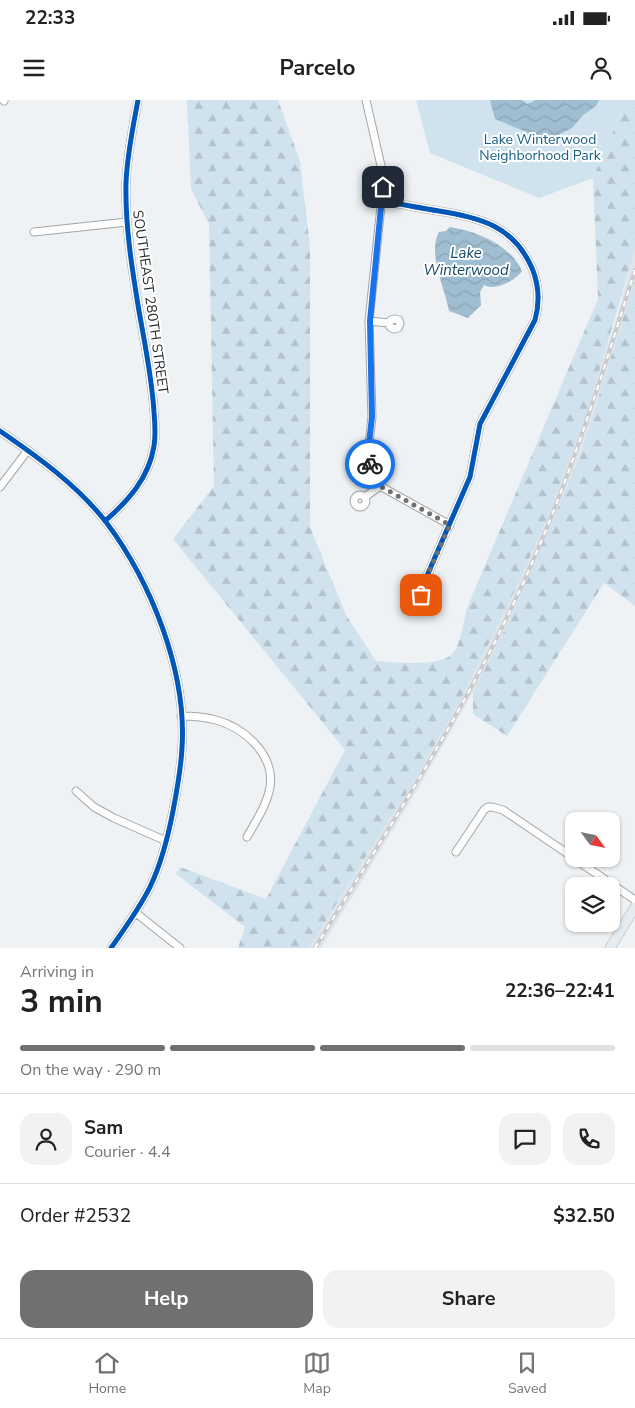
<!DOCTYPE html>
<meta charset="utf-8">
<style>
:root{--surface:#fff;--page:#f2f2f2;--text:#222;--muted:#767676;--line:#e0e0e0;--accent:#6e7071}
body{margin:0;font-family:"Nunito Sans",sans-serif;background:var(--page);color:var(--text);height:100vh;display:flex;flex-direction:column;font-size:19px;white-space:nowrap}
*{box-sizing:border-box;margin:0}
p{font-size:16px;color:var(--muted)}
.icon{flex:none;width:28px;height:28px;fill:none;stroke:currentColor;stroke-width:2;stroke-linecap:round;stroke-linejoin:round}
.map{position:relative;height:848px;overflow:hidden}
.side{display:flex;flex-direction:column;background:var(--surface);flex:1}
.side>*{flex:none}
.needle{width:32px;rotate:123deg}
.tools{position:absolute;left:565px;top:712px;display:grid;gap:10px}
.tools a{display:grid;place-items:center;width:55px;height:55px;border-radius:10px;background:var(--surface);box-shadow:0 1px 4px #0004;font-size:25px}
.pin{position:absolute;display:grid;place-items:center;width:42px;height:42px;color:#fff;margin:-21px;border-radius:10px;box-shadow:0 2px 8px #0006}
.courier{position:absolute;display:grid;place-items:center;width:50px;height:50px;margin:-25px;border:4px solid #1a73e8;border-radius:50%;background:#fff;color:#222;box-shadow:0 1px 6px #0007}
.head em{font-style:normal;font-weight:700}
.head div{display:flex;flex-direction:column-reverse}
.head{display:flex;align-items:center;justify-content:space-between;height:85px;padding:0 20px}
h1{font-size:32px;font-weight:700;line-height:38px}
.bar{display:grid;grid-template-columns:repeat(4,1fr);gap:8px 5px;align-content:center;height:60px;padding:0 20px}
.bar i{height:6px;border-radius:4px;background:var(--line)}
.bar .current{background:var(--accent)}
.bar p{grid-column:span 4}
.line{display:flex;align-items:center;gap:12px;padding:0 20px;border-top:1px solid var(--line)}
.line div{flex:1}
.round{display:grid;place-items:center;flex:none;width:52px;height:52px;border-radius:15px;background:var(--page)}
.primary-button{display:flex;gap:10px;margin-top:auto;padding:10px 20px}
.primary-button a{flex:1;height:58px;border-radius:15px;background:var(--accent);color:#fff;font-size:20px;font-weight:700;line-height:58px;text-align:center}
.primary-button a+a{background:var(--page);color:var(--text)}
.status{display:flex;justify-content:space-between;align-items:center;height:35px;padding:0 25px;background:var(--surface);direction:ltr}
.status svg{height:14px;fill:currentColor}
header{display:flex;justify-content:space-between;align-items:center;height:65px;padding:0 20px;background:var(--surface);font-size:22px;font-weight:700}
.dock{display:flex;justify-content:space-around;align-items:center;height:70px;border-top:1px solid var(--line);background:var(--surface);font-size:14px;color:var(--muted)}
.dock a{display:grid;justify-items:center;gap:2px}
.dock .current{color:var(--accent)}
.map>svg:first-child{display:block}
.built{fill:#dde5ea}
.green{fill:#d0e2ee}
.forest{fill:url(#forest-firs)}
.water{fill:url(#water-waves)}
.lines{fill:none;stroke-linecap:round;stroke-linejoin:round}
.minor-casing{stroke:#a4a6a8;stroke-width:9}
.major-casing{stroke:#cacbcc;stroke-width:11}
.minor{stroke:#fdfdfd;stroke-width:7}
.major{stroke:#e4ecf1;stroke-width:9}
.rail-casing{stroke:#cacaca;stroke-width:4}
.rail{stroke:#fff;stroke-width:2;stroke-dasharray:5.5;stroke-linecap:butt}
.cycleway-casing{stroke:#fff;stroke-width:8}
.cycleway{stroke:#0057b8;stroke-width:5}
.done{stroke:#6e7071;stroke-width:5;stroke-dasharray:0 9}
.route{stroke:#1a73e8;stroke-width:6}
.labels{text-anchor:middle;stroke-width:4;stroke-linejoin:round;paint-order:stroke}
.park-label{font-size:14px;fill:#165e84;stroke:#fff}
.street-label{font-size:14px;fill:#282a2b;stroke:#fff}
.water-label{font-size:15px;font-style:italic;fill:#144966;stroke:#fff}
</style>
<div class="status"><b>22:33</b><svg viewBox="0 0 49 12"><path d="M0 12V9h3v3zM5 12V6h3v6zM10 12V3h3v9zM15 12V0h3v12zM26 1h20v11H26zM47 4h2v5h-2z"/></svg></div>
<header><svg class="icon" aria-label="menu" viewBox="0 0 24 24"><path d="M4 6h16M4 12h16M4 18h16"/></svg>Parcelo<svg class="icon" aria-label="person" viewBox="0 0 24 24"><circle cx="12" cy="8" r="4"/><path d="M4 21q1-7 8-7t8 7"/></svg></header>
<div class="map">
<svg width="635" height="848" viewBox="0 0 635 848">
<defs>
<pattern id="forest-firs" width="22" height="20" patternUnits="userSpaceOnUse" patternTransform="scale(1.25)"><rect width="22" height="20" fill="#d0e2ee"/><path d="M5 1l3.5 6h-7zM16 11l3.5 6h-7z" fill="#b3c2cc"/></pattern>
<pattern id="water-waves" width="16" height="10" patternUnits="userSpaceOnUse" patternTransform="scale(1.25)"><rect width="16" height="10" fill="#a0bed2"/><path d="M0 5q4-4 8 0t8 0" fill="none" stroke="#8aa3b4"/></pattern>
</defs>
<rect width="100%" height="100%" fill="#eff2f4"/>
<!-- built -->
<path class="built" d="M635,150V179L581,354L510,519L473,592L419,687L321,848H309L383,729L410,688L461,599L509,503L603,258L616,220Z"/>
<!-- green -->
<path class="green" d="M416,0H627L593,78L539,98L430,53Z"/>
<!-- forest -->
<path class="forest" d="M187,0H278L300,61L310,147V427L346,515L376,561C396,562 447,569 456,549C462,537 464,520 467,508L598,199L593,78L627,0H635V150L585,319L546,421L509,503L461,599L410,688L383,729L309,848H238L245,827L176,774L180,767L266,799L345,650L173,439L214,386L209,124L191,89Z
M635,179V506L604,483L507,636L473,614V592L510,519L581,354Z"/>
<!-- water -->
<path class="water" d="M490,0H522L527,4L534,1V0H599L596,6L582,16L572,28L549,40H538L524,31L495,19Z
M450,127C476,131 511,145 522,171C518,178 502,187 492,187C489,187 486,186 484,185L480,192L481,205L468,218L449,211C445,188 427,153 439,132L446,131Z"/>
<g class="lines">
<!-- minor casing -->
<g class="minor-casing">
<path id="minor" d="M3,0L4,1
M366,0L382,70L383,87L369,221L372,317L368,352L371,370L380,386
M382,101C401,104 420,108 439,111C480,118 513,125 532,168C539,185 540,202 535,220L480,324L470,377L419,494
M34,132L127,122
M369,221L389,223L391,220L395,219L399,220L400,224L398,228L394,229L390,227L389,223
M0,331C38,357 77,385 106,422C151,482 187,571 182,648C181,669 177,690 173,711C168,737 161,764 150,787C139,809 125,828 111,848
M380,386L450,425
M0,387L28,350
M354 401a6 6 0 1 1 12 0a6 6 0 1 1-12 0Z
M365,397L380,386
M105,421C128,401 149,378 154,346C156,335 155,324 154,312C152,278 145,245 139,211C132,169 125,125 126,83C127,55 133,27 138,0
M411.5 499a5.5 5.5 0 1 1 11 0a5.5 5.5 0 1 1-11 0Z
M181,616C193,616 205,617 216,620C245,628 275,655 270,687C267,705 256,721 247,737
M76,691L94,707L114,718L166,741
M456,752L484,710L488,707H492L503,710L574,758
M575,759L635,800
M136,813L180,848"/>
</g>
<!-- major casing -->
<g class="major-casing">
<path id="major" d="M610,848L635,807"/>
</g>
<!-- minor -->
<use href="#minor" class="minor"/>
<!-- major -->
<use href="#major" class="major"/>
<!-- rail casing -->
<g class="rail-casing">
<path id="rail" d="M315,848C386,732 461,618 518,494C567,389 601,279 635,170"/>
</g>
<!-- rail -->
<use href="#rail" class="rail"/>
<!-- cycleway casing -->
<g class="cycleway-casing">
<path id="cycleway" d="M382,101C401,104 420,108 439,111C480,118 513,125 532,168C539,185 540,202 535,220L480,324L470,377L419,494
M0,331C38,357 77,385 106,422C151,482 187,571 182,648C181,669 177,690 173,711C168,737 161,764 150,787C139,809 125,828 111,848
M105,421C128,401 149,378 154,346C156,335 155,324 154,312C152,278 145,245 139,211C132,169 125,125 126,83C127,55 133,27 138,0"/>
</g>
<!-- cycleway -->
<use href="#cycleway" class="cycleway"/>
</g>
<g class="lines">
<!-- done -->
<path class="done" d="M370,364L380,386L450,425L419,494L421,495"/>
<!-- route -->
<path class="route" d="M370,364L368,352L372,317L370,221L383,87"/>
</g>
<g class="labels">
<!-- park labels -->
<g class="park-label">
<text x="540" y="44">Lake Winterwood<tspan x="540" dy="16">Neighborhood Park</tspan></text>
</g>
<!-- street labels -->
<g class="street-label">
<text transform="translate(151 202) rotate(82)" y="5">SOUTHEAST 280TH STREET</text>
</g>
<!-- water labels -->
<g class="water-label">
<text x="466" y="158">Lake<tspan x="466" dy="17">Winterwood</tspan></text>
</g>
</g>
</svg>
<div class="tools">
<a><svg class="needle" viewBox="-14 -14 28 28"><path d="M0-13l5 13h-10z" fill="#e53935"/><path d="M0 13l5-13h-10z" fill="#767676"/></svg></a>
<a><svg class="icon" aria-label="layers" viewBox="0 0 24 24"><path d="M12 4l9 5-9 5-9-5zM3 14l9 5 9-5"/></svg></a>
</div>
<div class="pin" style="left:421px;top:495px;background:#ea580c"><svg class="icon" aria-label="bag" viewBox="0 0 24 24"><path d="M5 8h14l-1 12H6zM9 8a3 3 0 0 1 6 0"/></svg></div>
<div class="pin" style="left:383px;top:87px;background:#1f2937"><svg class="icon" aria-label="home" viewBox="0 0 24 24"><path d="M3 11l9-7 9 7M6 9v11h12V9"/></svg></div>
<div class="courier" style="left:370px;top:364px"><svg class="icon" aria-label="bike" viewBox="0 0 24 24"><circle cx="6" cy="16" r="4"/><circle cx="18" cy="16" r="4"/><path d="M6 16l4-8h5l3 8M10 8l3 8H6M13 5h3"/></svg></div>
</div>
<section class="side">
<div class="head"><div><h1>3 min</h1><p>Arriving in</p></div><em>22:36–22:41</em></div>
<div class="bar"><i class="current"></i><i class="current"></i><i class="current"></i><i></i><p>On the way · 290 m</p></div>
<div class="line" style="height:90px"><a class="round"><svg class="icon" aria-label="person" viewBox="0 0 24 24"><circle cx="12" cy="8" r="4"/><path d="M4 21q1-7 8-7t8 7"/></svg></a><div><b>Sam</b><p>Courier · 4.4</p></div><a class="round"><svg class="icon" aria-label="chat" viewBox="0 0 24 24"><path d="M4 5h16v11H9l-5 4z"/></svg></a><a class="round"><svg class="icon" aria-label="phone" viewBox="0 0 24 24"><path d="M5 4h4l2 5-3 2q2 4 5 5l2-3 5 2v4C11 20 4 13 5 4z"/></svg></a></div>
<div class="line" style="height:65px"><div>Order #2532</div><b>$32.50</b></div>
<div class="primary-button"><a>Help</a><a>Share</a></div>
</section>
<nav class="dock">
<a class="current"><svg class="icon" aria-label="home" viewBox="0 0 24 24"><path d="M3 11l9-7 9 7M6 9v11h12V9"/></svg>Home</a>
<a><svg class="icon" aria-label="map" viewBox="0 0 24 24"><path d="M3 6l6-2 6 2 6-2v14l-6 2-6-2-6 2zM9 4v14M15 6v14"/></svg>Map</a>
<a><svg class="icon" aria-label="saved" viewBox="0 0 24 24"><path d="M7 4h10v16l-5-4-5 4z"/></svg>Saved</a>
</nav>
